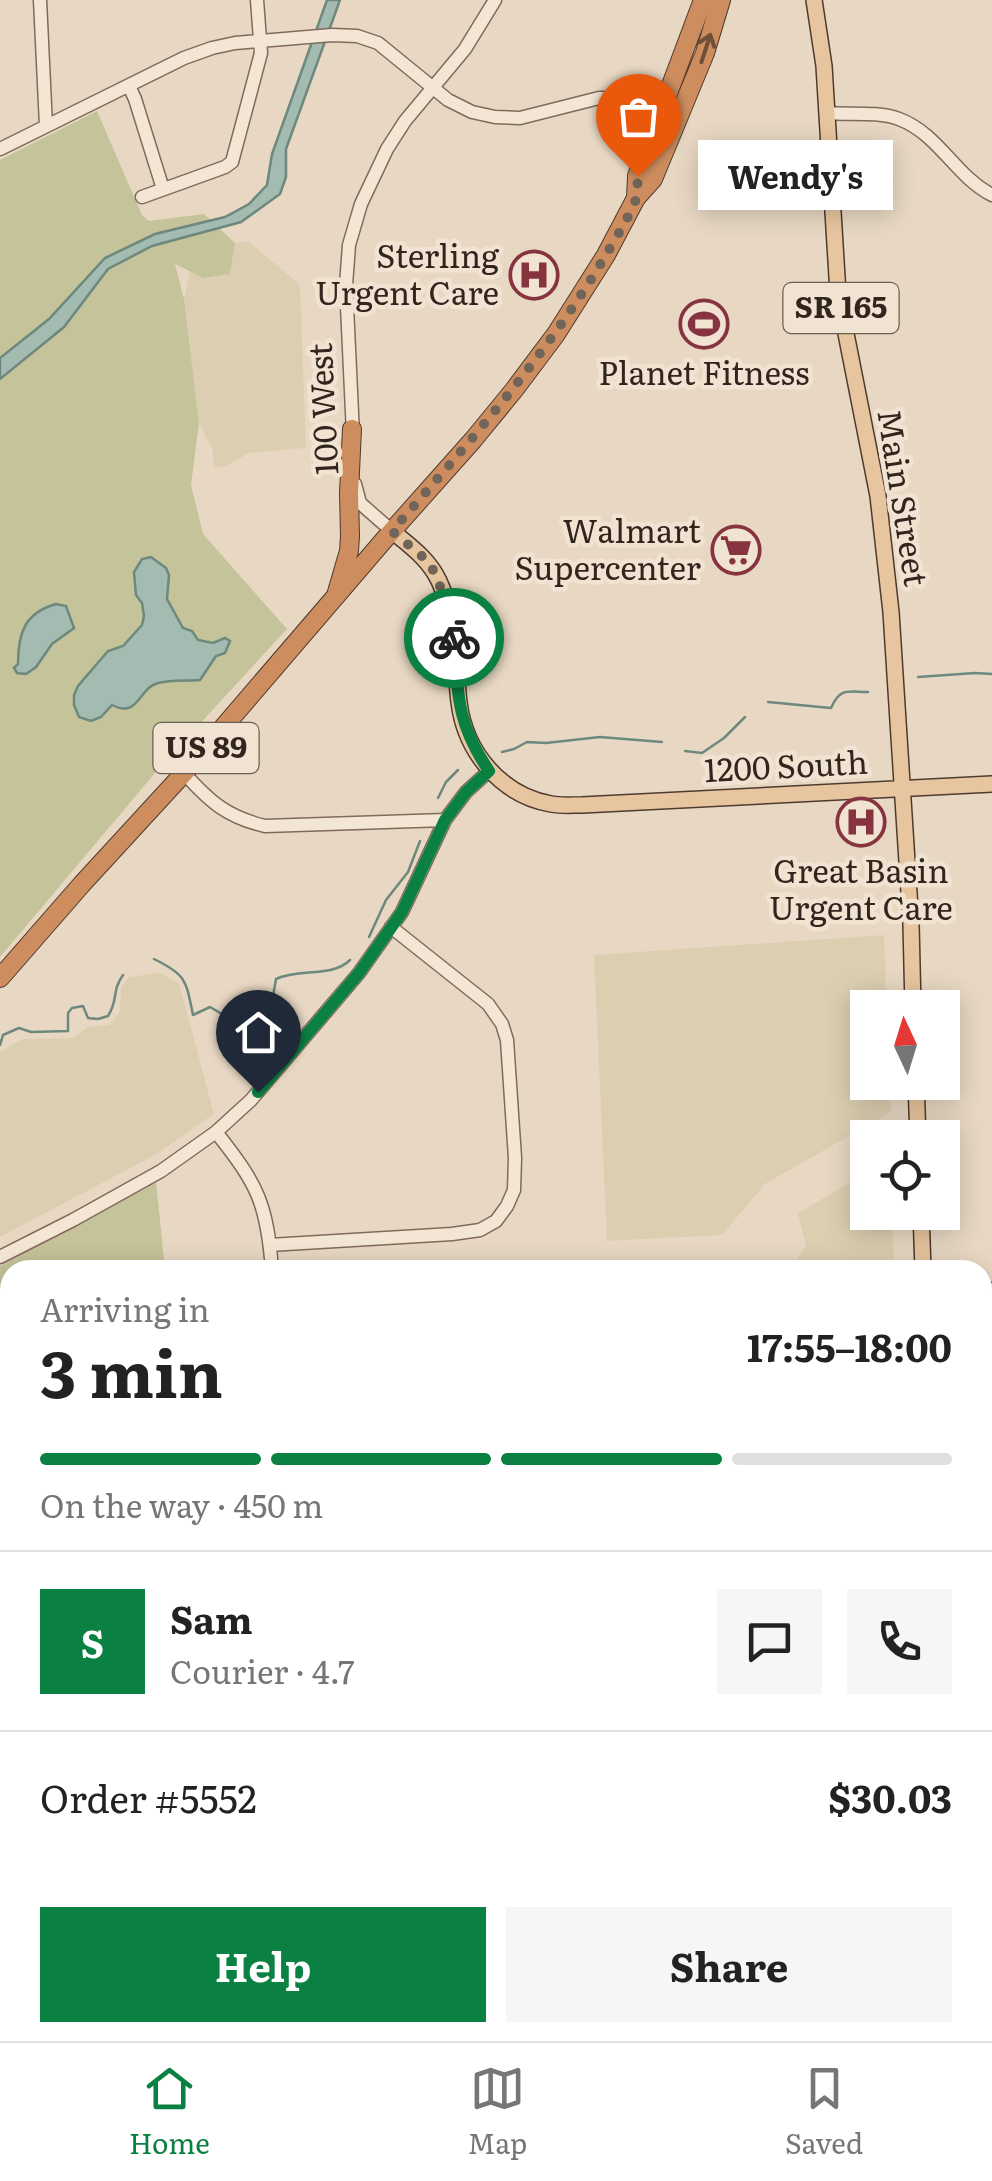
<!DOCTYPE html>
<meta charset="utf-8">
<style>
:root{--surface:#fff;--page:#f6f6f6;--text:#222;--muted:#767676;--line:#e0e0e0;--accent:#0b8043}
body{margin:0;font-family:Literata,serif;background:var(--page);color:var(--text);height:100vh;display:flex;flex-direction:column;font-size:38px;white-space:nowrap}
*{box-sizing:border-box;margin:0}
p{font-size:32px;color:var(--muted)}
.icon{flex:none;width:55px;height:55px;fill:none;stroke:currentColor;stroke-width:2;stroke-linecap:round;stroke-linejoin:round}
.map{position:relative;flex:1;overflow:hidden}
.details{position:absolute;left:0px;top:1260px;width:992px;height:782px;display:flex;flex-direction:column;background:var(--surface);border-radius:30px 30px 0 0;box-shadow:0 5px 25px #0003}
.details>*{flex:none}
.needle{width:65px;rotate:356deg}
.controls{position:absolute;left:850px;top:990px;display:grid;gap:20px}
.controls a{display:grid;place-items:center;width:110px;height:110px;border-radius:0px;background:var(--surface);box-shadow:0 5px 25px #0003;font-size:50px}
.pin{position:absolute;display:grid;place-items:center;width:85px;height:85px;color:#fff;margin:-102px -42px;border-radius:50% 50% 50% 0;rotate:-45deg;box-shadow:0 0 10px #0007}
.pin .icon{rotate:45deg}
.courier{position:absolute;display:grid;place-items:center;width:100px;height:100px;margin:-50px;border:8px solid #0b8043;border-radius:50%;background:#fff;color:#222;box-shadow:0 2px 12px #0007}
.bubble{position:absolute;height:70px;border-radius:0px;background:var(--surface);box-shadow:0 5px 25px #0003;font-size:32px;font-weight:700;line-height:70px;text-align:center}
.head em{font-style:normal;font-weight:700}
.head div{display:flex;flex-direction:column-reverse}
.head{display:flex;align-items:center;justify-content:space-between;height:170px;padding:0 40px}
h1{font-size:65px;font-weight:700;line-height:75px}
.bar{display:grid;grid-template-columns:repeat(4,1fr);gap:15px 10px;align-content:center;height:120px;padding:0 40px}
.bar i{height:12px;border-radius:8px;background:var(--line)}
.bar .on{background:var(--accent)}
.bar p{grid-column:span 4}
.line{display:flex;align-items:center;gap:25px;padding:0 40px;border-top:2px solid var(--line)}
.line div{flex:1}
.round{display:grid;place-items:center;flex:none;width:105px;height:105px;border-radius:0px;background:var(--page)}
.action{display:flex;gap:20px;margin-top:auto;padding:20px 40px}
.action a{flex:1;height:115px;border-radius:0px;background:var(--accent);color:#fff;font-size:40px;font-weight:700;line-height:115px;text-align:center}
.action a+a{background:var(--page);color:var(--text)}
.dock{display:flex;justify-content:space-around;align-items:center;height:140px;border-top:2px solid var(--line);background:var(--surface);font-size:28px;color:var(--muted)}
.dock a{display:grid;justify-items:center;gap:5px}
.dock .on{color:var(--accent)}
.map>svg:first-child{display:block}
.farmland{fill:#dccfb1}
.green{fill:#c4c399}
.water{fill:#a4bbb1;stroke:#6d887d;stroke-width:2.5}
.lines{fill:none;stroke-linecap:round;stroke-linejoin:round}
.stream{stroke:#6d887d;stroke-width:2.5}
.river{stroke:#a4bbb1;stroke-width:15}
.minor-casing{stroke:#806a5c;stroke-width:15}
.major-casing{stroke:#4e3a30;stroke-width:18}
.highway-casing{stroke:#4e3a30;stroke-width:20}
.minor{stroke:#f4e6d5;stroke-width:12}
.major{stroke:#e7c69f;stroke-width:15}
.highway{stroke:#cd8d5e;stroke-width:18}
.oneway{stroke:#6f4f38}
.done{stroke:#716458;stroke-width:10;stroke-dasharray:0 18}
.route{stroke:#0b8043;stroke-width:12}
.labels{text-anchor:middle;stroke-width:9;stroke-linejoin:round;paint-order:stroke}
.shield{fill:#f0e3d2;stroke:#6a5e54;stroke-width:2.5}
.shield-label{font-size:30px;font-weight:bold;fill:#31251e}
.poi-label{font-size:32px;fill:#31251e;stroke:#f0e3d2;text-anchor:end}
.street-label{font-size:32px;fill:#31251e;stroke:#f0e3d2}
</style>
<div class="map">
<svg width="992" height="2041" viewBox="0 0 992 2041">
<rect width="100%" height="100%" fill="#e8d8c3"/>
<!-- farmland -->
<path class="farmland" d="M248,241L300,285L306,448L249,453L223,468L214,466L212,449L199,423L184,299L190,270L204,278L230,274L235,243Z
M884,935L887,1007L868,1008V1082L890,1083L891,1112L765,1184L722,1235L607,1241L594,955Z
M159,973L179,983L214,1114L155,1155L0,1237V1052L22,1039L72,1038L88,1027L110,1025L120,1011L121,987L129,977Z
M867,1173L868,1212L892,1213L894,1270H756L793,1264L806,1246L798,1213Z
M992,1384V1466H983V1385Z
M986,1961H992V2041H977L976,2033L982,2032L983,1966Z
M211,2032L223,2041H27L26,2033Z
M283,2032L368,2033L373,2041H278Z"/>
<!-- green -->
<path class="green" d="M97,111L142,215L149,221L204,214L235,243L230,274L204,278L175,264L184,299L199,423L191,485L203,534L287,629L160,767L0,957V160Z
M156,1181L165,1270H10V1858L0,1859V1266Z
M407,2032L476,2033L478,2035L508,2041H373L368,2033H401L403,2035Z
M211,2033H283L278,2041H223Z"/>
<!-- water -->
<path class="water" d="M327,0H340L286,149V177L280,194L241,222L152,246L108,269L64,327L0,379V358L49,319L105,258L155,234L225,217L249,204L267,185L272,154Z
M151,557L166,568L169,575L167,599L183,628L192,631L198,640L213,643L225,638L230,641L225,653L216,656L200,680C186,681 171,680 158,683C138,688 139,719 112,705L101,717L91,721L79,717L74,705V695L78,686L108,651L123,646L142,625L144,616L142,603L136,595L134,572L142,559Z
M56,604L66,606L74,628L52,644L36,667L26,674L17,673L14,668L18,664C18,634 24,613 56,604Z"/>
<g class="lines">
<!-- stream -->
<path class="stream" d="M918,677L975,673L992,674
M768,702L831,708C840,687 848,692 868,692
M685,751L702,753L724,738L745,717
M502,752L514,749L527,742L546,743L600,737L662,742
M438,798L446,782L458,770
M369,937L386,900L408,872L420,841
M154,959C187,975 186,981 193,1015L210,1007L227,1017L260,1012L272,1002L276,979C299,968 332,978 350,960
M0,1045L3,1035L19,1028L31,1032L68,1031V1013L72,1008L83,1006L88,1018L98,1019L108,1016C119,999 111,992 123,975
M0,1379L10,1385
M982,1957L992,1956"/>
<!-- river -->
<path class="river" d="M0,1807L10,1802
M233,2032L241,2037L259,2036L263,2032
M391,2032L405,2041"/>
<!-- minor casing -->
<g class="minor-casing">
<path id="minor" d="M40,0L46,126
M129,86L135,99L163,189
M827,113C850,115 877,111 899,119C939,134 955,176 992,195
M0,149L184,58L212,48L235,43L332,35L357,36L378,43L448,100L472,112L495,117L520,118L599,98H615L663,109
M142,197L225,167L232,162L261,53L257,0
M353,434L346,285L349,245L361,204L387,149L405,121L465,49L495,0
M355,484L360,503L392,531
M184,773C210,802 227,817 265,826L445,820
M216,1132C257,1184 267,1202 272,1270
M270,1245L452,1234L480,1230L496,1221L507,1206L514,1190L515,1158L507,1040L502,1024L488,1004L391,927
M0,1257L73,1220L161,1171L216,1132L251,1100L359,973L402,912L445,820L466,792L489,771
M982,1289H992
M982,1795H992
M0,1865L10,1864"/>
</g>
<!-- major casing -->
<g class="major-casing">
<path id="major" d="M814,0L824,66L838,293L878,496L891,612L911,924L913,1008
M392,531C410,546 429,559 439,581C457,619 454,662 459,702C465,752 501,795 551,804C561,806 572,805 582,805L992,784
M916,1082L918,1138
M921,1212L923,1270
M955,2032V2041"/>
</g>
<!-- highway casing -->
<g class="highway-casing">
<path id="highway" d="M636,198L637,176L703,0
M337,592L349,551L350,536L349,493L352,429
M0,978L82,884L184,773L384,540L473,440L514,390L556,334L606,255L636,198L653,179L705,53L721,0"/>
</g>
<!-- minor -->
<use href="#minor" class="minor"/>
<!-- major -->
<use href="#major" class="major"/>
<!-- highway -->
<use href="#highway" class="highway"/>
</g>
<!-- one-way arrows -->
<defs><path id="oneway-shaft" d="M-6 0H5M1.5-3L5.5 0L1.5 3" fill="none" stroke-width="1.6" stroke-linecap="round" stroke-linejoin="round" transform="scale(2.5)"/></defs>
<use class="oneway" href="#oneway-shaft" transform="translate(706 48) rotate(-72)"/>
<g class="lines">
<!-- done -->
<path class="done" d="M454,638L448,605L430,563L392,531C465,447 536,368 595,273C606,254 629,219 636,199C638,193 637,184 638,176"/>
<!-- route -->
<path class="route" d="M258,1092L359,973L402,912L445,820L466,792L489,771C456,722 458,695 454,638"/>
</g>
<!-- icons -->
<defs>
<g id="hospital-ring" transform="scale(2.5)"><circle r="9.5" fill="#f0e3d2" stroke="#873440" stroke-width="1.5"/><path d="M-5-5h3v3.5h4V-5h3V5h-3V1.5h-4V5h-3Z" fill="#873440"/></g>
<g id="stadium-ring" transform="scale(2.5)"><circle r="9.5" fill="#f0e3d2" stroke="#873440" stroke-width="1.5"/><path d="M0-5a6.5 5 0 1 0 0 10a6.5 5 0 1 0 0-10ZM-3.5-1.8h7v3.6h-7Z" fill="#873440"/></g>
<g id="supermarket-ring" transform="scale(2.5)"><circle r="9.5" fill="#f0e3d2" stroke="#873440" stroke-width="1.5"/><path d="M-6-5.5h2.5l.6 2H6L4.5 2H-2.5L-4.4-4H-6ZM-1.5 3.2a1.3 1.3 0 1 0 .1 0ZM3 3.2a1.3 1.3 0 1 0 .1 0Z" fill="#873440"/></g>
</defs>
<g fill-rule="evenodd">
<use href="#hospital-ring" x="534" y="275"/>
<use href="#stadium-ring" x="704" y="324"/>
<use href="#supermarket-ring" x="736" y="550"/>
<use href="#hospital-ring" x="861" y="822"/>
</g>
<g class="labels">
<!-- shield labels -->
<g class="shield">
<rect x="783.5" y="283" width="115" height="50" rx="8"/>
<rect x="153.5" y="723" width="105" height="50" rx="8"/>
</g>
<g class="shield-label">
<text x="841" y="318">SR 165</text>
<text x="206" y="758">US 89</text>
</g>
<!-- poi labels -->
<g class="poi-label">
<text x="499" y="268">Sterling<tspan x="499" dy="37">Urgent Care</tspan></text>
<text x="704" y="385" text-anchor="middle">Planet Fitness</text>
<text x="701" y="543">Walmart<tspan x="701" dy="37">Supercenter</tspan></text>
<text x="861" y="883" text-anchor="middle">Great Basin<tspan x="861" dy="37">Urgent Care</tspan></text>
</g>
<!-- street labels -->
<g class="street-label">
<text transform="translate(324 409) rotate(-93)" y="11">100 West</text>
<text transform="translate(902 498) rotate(81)" y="11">Main Street</text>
<text transform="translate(786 767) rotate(-3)" y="11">1200 South</text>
</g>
</g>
</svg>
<div class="controls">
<a><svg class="needle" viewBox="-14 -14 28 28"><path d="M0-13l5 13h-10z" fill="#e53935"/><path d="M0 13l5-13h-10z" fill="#767676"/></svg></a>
<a><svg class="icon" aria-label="locate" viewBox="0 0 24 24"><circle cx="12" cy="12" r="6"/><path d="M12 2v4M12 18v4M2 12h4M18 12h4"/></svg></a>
</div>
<div class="pin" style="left:638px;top:176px;background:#ea580c"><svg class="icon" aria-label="bag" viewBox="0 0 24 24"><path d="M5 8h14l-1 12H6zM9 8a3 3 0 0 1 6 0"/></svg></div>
<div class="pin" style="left:258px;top:1092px;background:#1f2937"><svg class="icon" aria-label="home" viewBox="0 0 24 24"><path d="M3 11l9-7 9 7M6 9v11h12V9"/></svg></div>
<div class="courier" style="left:454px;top:638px"><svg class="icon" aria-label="bike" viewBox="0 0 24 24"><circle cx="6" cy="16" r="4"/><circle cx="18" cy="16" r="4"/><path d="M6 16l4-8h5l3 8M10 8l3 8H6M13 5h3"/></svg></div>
<div class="bubble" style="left:698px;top:140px;width:195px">Wendy's</div>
<section class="details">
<div class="head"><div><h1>3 min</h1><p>Arriving in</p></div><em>17:55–18:00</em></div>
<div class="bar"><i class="on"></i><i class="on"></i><i class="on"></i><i></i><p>On the way · 450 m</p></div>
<div class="line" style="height:180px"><b class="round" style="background:var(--accent);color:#fff">S</b><div><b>Sam</b><p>Courier · 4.7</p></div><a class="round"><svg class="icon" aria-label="chat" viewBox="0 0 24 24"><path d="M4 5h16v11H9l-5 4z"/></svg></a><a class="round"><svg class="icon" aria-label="phone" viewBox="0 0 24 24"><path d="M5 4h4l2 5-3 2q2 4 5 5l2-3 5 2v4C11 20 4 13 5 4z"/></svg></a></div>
<div class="line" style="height:130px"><div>Order #5552</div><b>$30.03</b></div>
<div class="action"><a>Help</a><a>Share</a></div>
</section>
</div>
<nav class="dock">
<a class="on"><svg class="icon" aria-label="home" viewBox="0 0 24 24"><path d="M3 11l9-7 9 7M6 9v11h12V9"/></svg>Home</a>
<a><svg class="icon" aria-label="map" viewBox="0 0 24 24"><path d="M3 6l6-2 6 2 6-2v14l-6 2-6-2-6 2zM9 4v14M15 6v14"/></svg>Map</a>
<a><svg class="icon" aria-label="saved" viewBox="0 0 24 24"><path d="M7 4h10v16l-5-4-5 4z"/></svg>Saved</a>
</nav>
